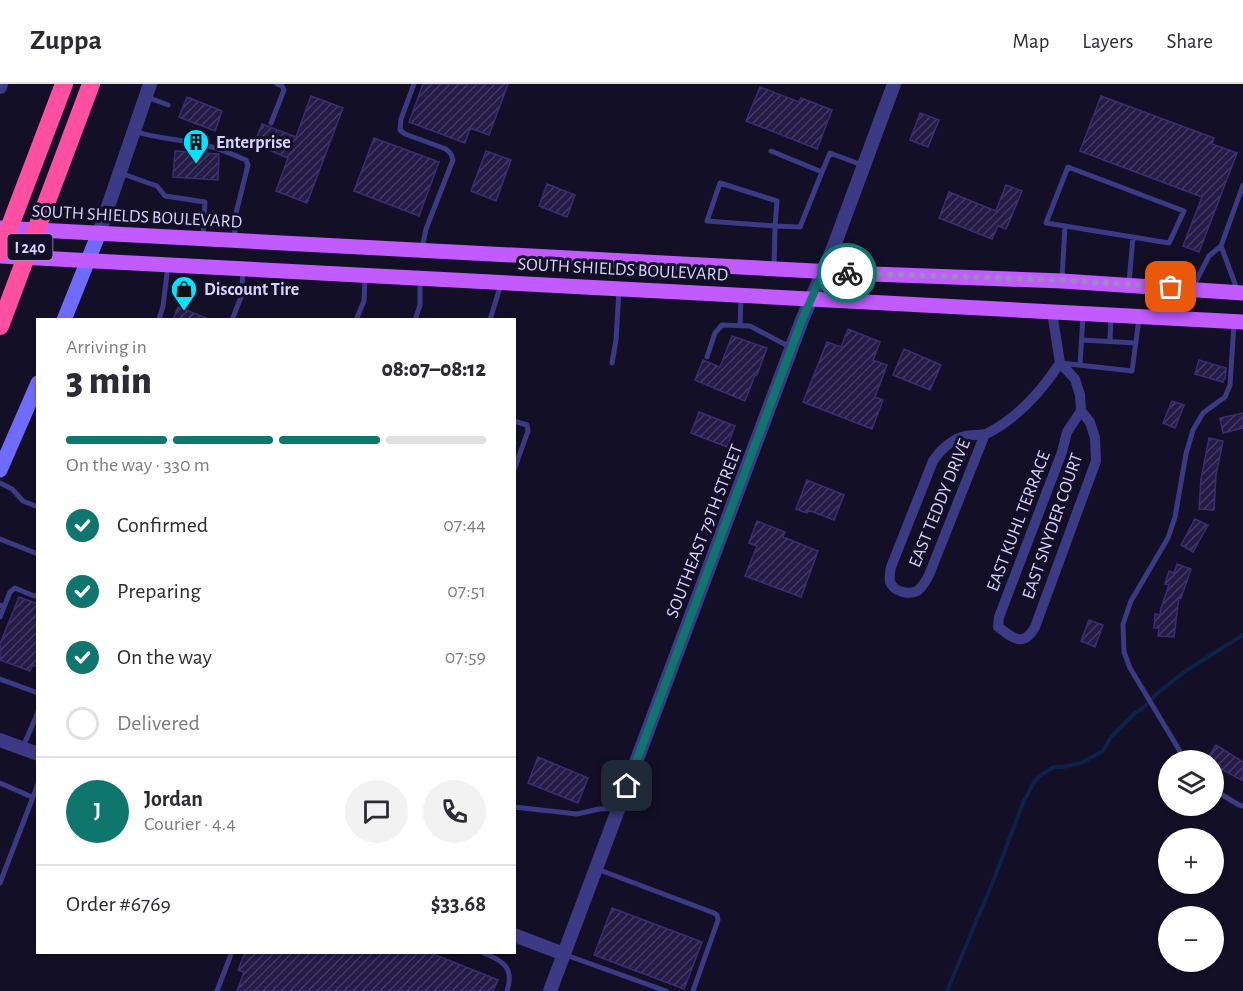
<!DOCTYPE html>
<meta charset="utf-8">
<style>
:root{--surface:#fff;--page:#f2f2f3;--text:#2b2b33;--muted:#7c7c81;--line:#e1e1e2;--accent:#0f766e}
body{margin:0;font-family:"Alegreya Sans",sans-serif;background:var(--page);color:var(--text);height:100vh;display:flex;flex-direction:column;font-size:22px;white-space:nowrap}
*{box-sizing:border-box;margin:0}
p{font-size:20px;color:var(--muted)}
.icon{flex:none;width:33px;height:33px;fill:none;stroke:currentColor;stroke-width:2;stroke-linecap:round;stroke-linejoin:round}
.map{position:relative;flex:1;overflow:hidden}
.panel{position:absolute;left:36px;top:234px;width:480px;height:636px;display:flex;flex-direction:column;background:var(--surface);border-radius:0px;box-shadow:0 2px 4px #0004}
.panel>*{flex:none}
.controls{position:absolute;left:1158px;top:666px;display:grid;gap:12px}
.controls a{display:grid;place-items:center;width:66px;height:66px;border-radius:50%;background:var(--surface);box-shadow:0 2px 4px #0004;font-size:30px}
.pin{position:absolute;display:grid;place-items:center;width:51px;height:51px;color:#fff;margin:-26px;border-radius:12px;box-shadow:0 3px 9px #0006}
.courier{position:absolute;display:grid;place-items:center;width:60px;height:60px;margin:-30px;border:4px solid #0f766e;border-radius:50%;background:#fff;color:#222;box-shadow:0 2px 8px #0007}
.head em{font-style:normal;font-weight:800}
.head div{display:flex;flex-direction:column-reverse}
.head{display:flex;align-items:center;justify-content:space-between;height:102px;padding:0 30px}
h1{font-size:39px;font-weight:800;line-height:45px}
.bar{display:grid;grid-template-columns:repeat(4,1fr);gap:9px 6px;align-content:center;height:72px;padding:0 30px}
.bar i{height:8px;border-radius:4px;background:var(--line)}
.bar .current{background:var(--accent)}
.bar p{grid-column:span 4}
.line{display:flex;align-items:center;gap:15px;padding:0 30px;border-top:2px solid var(--line)}
.line div{flex:1}
.round{display:grid;place-items:center;flex:none;width:63px;height:63px;border-radius:32px;background:var(--page)}
ol{padding:0 30px;list-style:none}
li{display:flex;align-items:center;gap:18px;height:66px}
li p{margin-inline-start:auto}
li .icon{padding:6px;border-radius:50%;background:var(--accent);color:#fff;stroke-width:4}
li:last-child{color:var(--muted)}
li i{width:33px;height:33px;border:3px solid var(--line);border-radius:50%}
header{display:flex;align-items:center;gap:36px;box-sizing:border-box;height:84px;padding:0 30px;background:var(--surface);border-bottom:2px solid var(--line)}
header strong{font-size:28px}
nav{display:flex;gap:33px;margin-inline-start:auto;font-size:21px}
.map>svg:first-child{display:block}
.lines{fill:none;stroke-linecap:round;stroke-linejoin:round}
.stream{stroke:#0c2248;stroke-width:4}
.building{fill:url(#building-hatch);stroke:#3b2d73;stroke-width:1.5}
.service{stroke:#3d3a85;stroke-width:5}
.minor{stroke:#3d3a85;stroke-width:10}
.tertiary{stroke:#3d3a85;stroke-width:14}
.secondary{stroke:#6f6bff;stroke-width:15}
.primary{stroke:#c25bff;stroke-width:15}
.motorway{stroke:#ff4fa3;stroke-width:18}
.done{stroke:#948fb3;stroke-width:6;stroke-dasharray:0 10.8}
.route{stroke:#0f766e;stroke-width:8}
.labels{text-anchor:middle;stroke-width:6;stroke-linejoin:round;paint-order:stroke}
.shield{fill:#130f26;stroke:#9e99be;stroke-width:1.5}
.shield-label{font-size:16px;font-weight:bold;fill:#d9d4ff}
.poi-label{font-size:18px;font-weight:bold;fill:#d9d4ff;stroke:#130f26;text-anchor:start}
.street-label{font-size:18px;fill:#d9d4ff;stroke:#130f26}
</style>
<header>
<strong>Zuppa</strong>
<nav><a>Map</a><a>Layers</a><a>Share</a></nav>
</header>
<div class="map">
<svg width="1243" height="907" viewBox="0 0 1243 907">
<defs>
<pattern id="building-hatch" width="6" height="6" patternUnits="userSpaceOnUse" patternTransform="scale(1.5)"><rect width="6" height="6" fill="#241b47"/><path d="M-1 1l2-2M0 6l6-6M5 7l2-2" fill="none" stroke="#433b63"/></pattern>
</defs>
<rect width="100%" height="100%" fill="#130f26"/>
<g class="lines">
<!-- stream -->
<path class="stream" d="M947,907L994,795L1023,719L1033,700L1039,692L1054,683H1063L1081,679L1103,667L1111,653L1135,629C1142,626 1150,618 1154,612L1184,588L1243,551"/>
</g>
<!-- building -->
<path class="building" d="M423,0H508L489,51L470,44L465,59L409,38Z
M760,3L799,18L801,14L832,26L817,65L746,37Z
M311,12L343,24L307,119L276,107L288,74L254,60L262,40L296,53Z
M1101,12L1214,54L1212,60L1237,69L1199,168L1183,162L1202,113L1080,67Z
M187,13L222,27L215,47L179,33Z
M920,29L939,36L928,63L910,56Z
M374,54L439,78L419,132L354,107Z
M175,67L219,70L218,96L173,93Z
M486,67L511,76L496,117L471,107Z
M547,100L575,111L567,133L539,122Z
M1006,101L1022,107L1006,145L998,142L992,155L939,134L949,108L996,127Z
M178,223L209,235V236H173Z
M848,245L880,258L873,276L887,281L875,313L883,316L872,345L803,318L827,258L841,263Z
M732,252L767,264L757,291H755L745,317L695,296L703,276L720,283Z
M904,265L941,281L930,306L893,291Z
M1199,276L1226,284L1225,295H1224L1223,298L1195,290Z
M1172,317L1184,321L1175,344L1163,339Z
M699,328L735,342L727,363L691,349Z
M1243,329V344L1223,349L1220,334Z
M1209,354L1223,357L1216,391L1214,426L1199,425L1201,395Z
M807,396L844,411L834,436L808,426L807,429L796,425Z
M1195,435L1208,441L1193,468L1181,461Z
M757,437L785,448L783,453L818,467L801,513L745,492L757,462L749,459Z
M1177,480L1191,485L1181,514L1179,513L1174,553L1158,552L1159,544H1154L1155,530L1160,531L1161,524L1169,501L1165,500L1169,487L1174,489Z
M19,513L38,520V583L33,581L30,587L0,576V560Z
M1089,536L1103,541L1095,563L1081,557Z
M1216,661L1243,678V697L1214,681V676H1206Z
M538,673L588,694L578,719L528,699Z
M612,824L702,858L684,905L594,871Z
M245,868H428L498,896L493,907H237L244,888L238,886Z"/>
<g class="lines">
<!-- service -->
<path class="service" d="M414,0L401,35L400,46L405,50L446,65L451,70L453,76L426,145L422,165
M147,13L168,21
M271,39L284,6L282,2L277,0
M134,47C154,54 175,55 196,59C213,62 230,69 246,76L248,81L235,133V155
M771,67L822,88L800,143L775,142L777,117L720,99L707,137L775,142L774,184
M822,88L830,69L862,81
M120,89L157,102L165,112L205,118L203,153
M1221,162L1237,205
M1062,195L1065,142L1046,139L1068,83L1184,127L1169,159L1065,142
M1129,199L1133,153
M1193,203L1209,172L1221,162L1243,101
M159,236L163,222L168,181
M232,236L241,213L243,188
M356,236L364,217L365,194
M415,236L420,221V195
M490,236L501,200
M740,242L741,213
M1082,256L1136,259
M1110,257L1111,232
M707,273L715,249L722,241L750,242L790,263
M612,279L616,256L619,206
M1061,279L1132,287L1139,235
M1080,281L1083,232
M514,337L527,341L528,347L514,386
M0,399L12,405L23,417L38,423
M0,455L38,470
M0,521L4,523L0,533
M4,523L10,508L15,504L34,512L38,511
M0,595L38,609
M23,663L38,628
M1184,676L1178,664L1130,584L1124,568L1123,540L1131,517L1168,454L1175,433L1186,370L1193,346L1203,329L1225,313L1230,301L1234,239
M0,699L32,713
M1214,706L1239,721L1243,722
M514,723L577,730L599,725L617,724
M597,785L714,829L717,831L718,836L693,907
M0,799L38,700
M481,868C502,876 515,883 507,907
M566,871L666,907
M217,907L232,868"/>
<!-- minor -->
<path class="minor" d="M1052,228L1060,279L1075,295L1080,311L1081,327
M1081,327L1090,338L1095,354L1096,377L1035,543C1023,564 1013,554 998,543L999,533L1062,368L1067,348Z
M985,350L929,491C926,496 923,503 917,507C909,511 894,508 890,498C889,493 890,488 891,483L933,377C940,366 952,355 965,352C973,350 981,352 988,349C1019,333 1041,308 1060,279"/>
<!-- tertiary -->
<path class="tertiary" d="M0,3L1,0
M99,149L150,0
M0,656L38,670
M514,851L564,870
M550,907L802,236L834,162L894,0"/>
<!-- secondary -->
<path class="secondary" d="M64,236L99,149
M0,386L38,299"/>
<!-- primary -->
<path class="primary" d="M0,144L872,190L1062,197L1243,209
M0,172L1243,238"/>
<!-- motorway -->
<path class="motorway" d="M0,168L64,0
M0,242L91,0"/>
</g>
<g class="lines">
<!-- done -->
<path class="done" d="M847,189L1062,196L1171,203"/>
<!-- route -->
<path class="route" d="M627,702L802,236L823,188L847,189"/>
</g>
<!-- icons -->
<defs>
<g id="building-pin" transform="scale(1.35)"><path d="M0 17L-7.5 6A9.5 9.5 0 1 1 7.5 6Z" fill="#00e5ff" stroke="#130f26"/><path d="M-4-6H4V6H1V3H-1V6H-4ZM-2.5-4.3h1.7v1.8h-1.7ZM.8-4.3h1.7v1.8H.8ZM-2.5-1h1.7V.8h-1.7ZM.8-1h1.7V.8H.8Z" fill="#111"/></g>
<g id="shop-pin" transform="scale(1.35)"><path d="M0 17L-7.5 6A9.5 9.5 0 1 1 7.5 6Z" fill="#00e5ff" stroke="#130f26"/><path d="M-5-2.5h2.3a2.7 3.5 0 0 1 5.4 0H5L5.5 6h-11ZM-1.5-2.5h3a1.5 2.3 0 0 0-3 0Z" fill="#111"/></g>
</defs>
<g fill-rule="evenodd">
<use href="#building-pin" x="196" y="58"/>
<use href="#shop-pin" x="184" y="205"/>
</g>
<g class="labels">
<!-- shield labels -->
<rect class="shield" x="7.5" y="150" width="45" height="26" rx="4.5"/>
<g class="shield-label">
<text x="30" y="169">I 240</text>
</g>
<!-- poi labels -->
<g class="poi-label">
<text x="216" y="64">Enterprise</text>
<text x="204" y="211">Discount Tire</text>
</g>
<!-- street labels -->
<g class="street-label">
<text transform="translate(137 132) rotate(3)" y="6">SOUTH SHIELDS BOULEVARD</text>
<text transform="translate(623 185) rotate(3)" y="6">SOUTH SHIELDS BOULEVARD</text>
<text transform="translate(939 419) rotate(-68)" y="6">EAST TEDDY DRIVE</text>
<text transform="translate(1018 437) rotate(-69)" y="6">EAST KUHL TERRACE</text>
<text transform="translate(1052 442) rotate(-71)" y="6">EAST SNYDER COURT</text>
<text transform="translate(704 447) rotate(-69)" y="6">SOUTHEAST 79TH STREET</text>
</g>
</g>
</svg>
<div class="controls">
<a><svg class="icon" aria-label="layers" viewBox="0 0 24 24"><path d="M12 4l9 5-9 5-9-5zM3 14l9 5 9-5"/></svg></a>
<a>+</a>
<a>−</a>
</div>
<div class="pin" style="left:1171px;top:203px;background:#ea580c"><svg class="icon" aria-label="bag" viewBox="0 0 24 24"><path d="M5 8h14l-1 12H6zM9 8a3 3 0 0 1 6 0"/></svg></div>
<div class="pin" style="left:627px;top:702px;background:#1f2937"><svg class="icon" aria-label="home" viewBox="0 0 24 24"><path d="M3 11l9-7 9 7M6 9v11h12V9"/></svg></div>
<div class="courier" style="left:847px;top:189px"><svg class="icon" aria-label="bike" viewBox="0 0 24 24"><circle cx="6" cy="16" r="4"/><circle cx="18" cy="16" r="4"/><path d="M6 16l4-8h5l3 8M10 8l3 8H6M13 5h3"/></svg></div>
<section class="panel">
<div class="head"><div><h1>3 min</h1><p>Arriving in</p></div><em>08:07–08:12</em></div>
<div class="bar"><i class="current"></i><i class="current"></i><i class="current"></i><i></i><p>On the way · 330 m</p></div>
<ol>
<li><svg class="icon" aria-label="check" viewBox="0 0 24 24"><path d="M5 12l5 5 9-10"/></svg>Confirmed<p>07:44</p></li>
<li><svg class="icon" aria-label="check" viewBox="0 0 24 24"><path d="M5 12l5 5 9-10"/></svg>Preparing<p>07:51</p></li>
<li><svg class="icon" aria-label="check" viewBox="0 0 24 24"><path d="M5 12l5 5 9-10"/></svg>On the way<p>07:59</p></li>
<li><i></i>Delivered</li>
</ol>
<div class="line" style="height:108px"><b class="round" style="background:var(--accent);color:#fff">J</b><div><b>Jordan</b><p>Courier · 4.4</p></div><a class="round"><svg class="icon" aria-label="chat" viewBox="0 0 24 24"><path d="M4 5h16v11H9l-5 4z"/></svg></a><a class="round"><svg class="icon" aria-label="phone" viewBox="0 0 24 24"><path d="M5 4h4l2 5-3 2q2 4 5 5l2-3 5 2v4C11 20 4 13 5 4z"/></svg></a></div>
<div class="line" style="height:78px"><div>Order #6769</div><b>$33.68</b></div>
</section>
</div>
